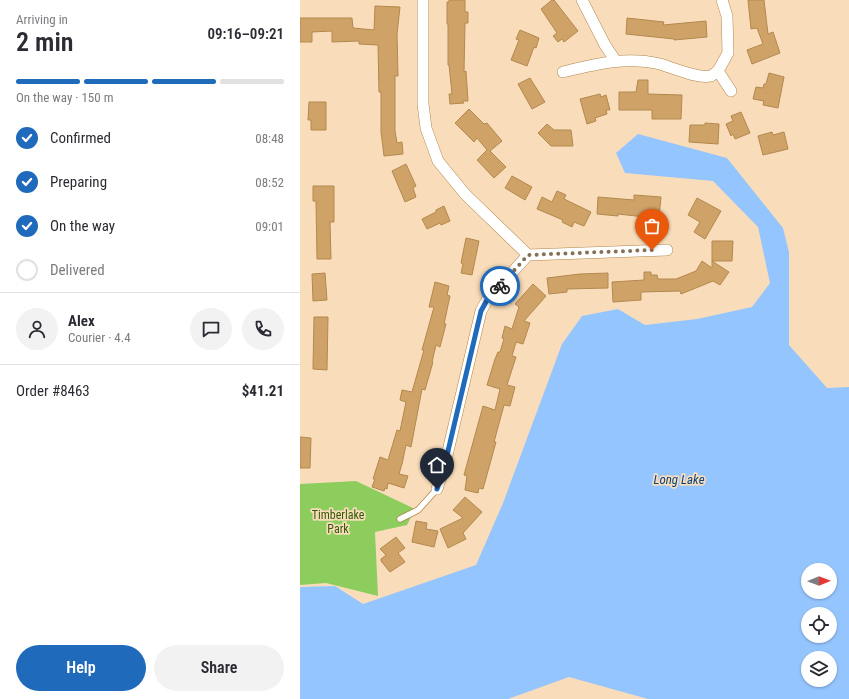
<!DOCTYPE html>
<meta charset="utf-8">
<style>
:root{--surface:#fff;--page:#f2f2f3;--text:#2b2b33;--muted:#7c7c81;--line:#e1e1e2;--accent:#1f6aba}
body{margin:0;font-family:"Roboto Condensed",sans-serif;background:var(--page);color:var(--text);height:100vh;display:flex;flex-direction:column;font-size:15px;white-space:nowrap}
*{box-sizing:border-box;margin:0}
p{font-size:13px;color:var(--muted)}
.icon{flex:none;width:22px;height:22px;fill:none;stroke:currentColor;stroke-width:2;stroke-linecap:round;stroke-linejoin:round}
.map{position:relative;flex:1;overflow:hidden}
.details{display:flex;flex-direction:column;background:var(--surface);width:300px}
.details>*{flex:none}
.needle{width:26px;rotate:89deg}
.buttons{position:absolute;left:501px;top:563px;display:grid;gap:8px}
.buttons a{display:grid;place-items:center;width:36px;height:36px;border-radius:50%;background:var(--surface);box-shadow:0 1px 3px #0004;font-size:20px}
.pin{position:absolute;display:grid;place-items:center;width:34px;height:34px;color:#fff;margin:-41px -17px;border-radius:50% 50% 50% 0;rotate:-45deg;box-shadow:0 0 4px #0007}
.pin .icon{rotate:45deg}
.courier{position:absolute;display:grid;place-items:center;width:40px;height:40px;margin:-20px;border:3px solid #1f6aba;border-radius:50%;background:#fff;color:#222;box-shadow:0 1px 5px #0007}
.summary em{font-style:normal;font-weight:600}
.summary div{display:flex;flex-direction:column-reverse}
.summary{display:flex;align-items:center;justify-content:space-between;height:68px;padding:0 16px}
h1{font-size:26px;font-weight:600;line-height:30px}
.bar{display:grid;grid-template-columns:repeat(4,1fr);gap:6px 4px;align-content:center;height:48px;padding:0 16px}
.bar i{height:5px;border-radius:3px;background:var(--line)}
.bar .current{background:var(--accent)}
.bar p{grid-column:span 4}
.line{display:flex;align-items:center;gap:10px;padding:0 16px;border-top:1px solid var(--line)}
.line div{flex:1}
.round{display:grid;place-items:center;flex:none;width:42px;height:42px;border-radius:21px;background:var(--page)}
ol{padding:0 16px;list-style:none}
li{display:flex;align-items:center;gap:12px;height:44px}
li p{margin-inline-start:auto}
li .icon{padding:4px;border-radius:50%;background:var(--accent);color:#fff;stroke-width:4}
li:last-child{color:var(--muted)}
li i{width:22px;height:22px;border:2px solid var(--line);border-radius:50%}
.cta{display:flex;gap:8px;margin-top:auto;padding:8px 16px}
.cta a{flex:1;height:46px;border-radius:24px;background:var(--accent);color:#fff;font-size:16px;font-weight:600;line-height:46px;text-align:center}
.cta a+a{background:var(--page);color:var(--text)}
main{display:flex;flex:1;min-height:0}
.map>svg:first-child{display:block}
.green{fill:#8dcd5d}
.water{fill:#95c5fe;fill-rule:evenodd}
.building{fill:#cfa368;stroke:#b3884e}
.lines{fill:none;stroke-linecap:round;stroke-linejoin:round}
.service-casing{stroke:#b1864c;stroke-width:7}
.minor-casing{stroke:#b1864c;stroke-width:12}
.service{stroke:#fff;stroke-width:5.5}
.minor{stroke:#fff;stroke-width:11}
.done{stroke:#867055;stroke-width:4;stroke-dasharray:0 7.2}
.route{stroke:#1f6aba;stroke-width:5}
.labels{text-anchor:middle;stroke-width:3.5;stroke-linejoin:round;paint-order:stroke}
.park-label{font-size:12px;fill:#315908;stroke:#f9ddba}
.water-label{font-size:13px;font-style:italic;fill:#0a447f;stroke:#f9ddba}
</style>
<main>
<section class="details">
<div class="summary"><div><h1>2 min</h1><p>Arriving in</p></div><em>09:16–09:21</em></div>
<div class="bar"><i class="current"></i><i class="current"></i><i class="current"></i><i></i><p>On the way · 150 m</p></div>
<ol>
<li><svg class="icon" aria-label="check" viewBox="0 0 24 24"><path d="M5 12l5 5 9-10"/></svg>Confirmed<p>08:48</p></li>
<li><svg class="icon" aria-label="check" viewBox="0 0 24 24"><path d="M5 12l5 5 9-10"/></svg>Preparing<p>08:52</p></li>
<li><svg class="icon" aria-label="check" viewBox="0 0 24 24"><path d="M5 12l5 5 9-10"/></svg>On the way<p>09:01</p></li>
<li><i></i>Delivered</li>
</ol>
<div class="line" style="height:72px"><a class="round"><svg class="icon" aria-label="person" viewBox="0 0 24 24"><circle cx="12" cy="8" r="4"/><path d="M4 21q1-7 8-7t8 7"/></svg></a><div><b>Alex</b><p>Courier · 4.4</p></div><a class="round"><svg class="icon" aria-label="chat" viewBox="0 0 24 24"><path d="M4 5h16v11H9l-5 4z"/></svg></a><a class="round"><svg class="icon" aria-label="phone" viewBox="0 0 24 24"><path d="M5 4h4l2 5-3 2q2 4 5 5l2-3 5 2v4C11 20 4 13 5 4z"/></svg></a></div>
<div class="line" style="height:52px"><div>Order #8463</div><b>$41.21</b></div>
<div class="cta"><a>Help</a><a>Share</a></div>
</section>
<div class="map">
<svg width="549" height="699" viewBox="0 0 549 699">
<rect width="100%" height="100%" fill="#f9ddba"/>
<!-- green -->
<path class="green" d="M56,481L115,509L107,525L75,532L78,596L26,583L0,585V484Z"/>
<!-- water -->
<path class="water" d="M338,134L427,158L483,228L489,252V345L527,388L549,387V699H348L269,677L208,699H0V587L35,586L63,604L176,565L203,503L262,344L282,316L318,309L345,325L397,319L452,307L470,283L458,227L413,181L325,173L316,153ZM508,570H530V592H508ZM508,614H530V636H508ZM508,658H530V680H508Z"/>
<!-- building -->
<path class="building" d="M149,0H165V12H168V23H165L164,72L166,71L168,101H162L164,103L150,104L149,94H152L149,65H148V24H147V2H149Z
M252,0H254L278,31L264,42L262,39L258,42L253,36L257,33L241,9Z
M448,0H464L468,34L473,32L480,53L452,64L447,50L463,44L457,28L451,29Z
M75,6L100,7L97,34L98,76H95V131L97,143L102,142L103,154L84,156L81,132V92H79L78,45L59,44V41L32,42V31L12,32V42H0V18H52L53,28L74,30Z
M327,18L364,22L363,25L406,21L407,37L374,40V39L326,34Z
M220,30L239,38L236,48L234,47L227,66L211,60L219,40L216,39Z
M469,73L484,77L478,108L463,105L464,101L453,99L456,87L463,88L464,84H466Z
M230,78L245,102L232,109L218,84Z
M338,80H348V94L382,95L381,119H352V110H319V92H336Z
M300,94L301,97L306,95L310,110H306L307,114L295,118L296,121L287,124L280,99Z
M9,102H26V130H11V120H8Z
M169,109L184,124L187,123L202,141L190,151L206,167L194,178L177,160L187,150L177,138L174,142L155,123Z
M441,112L450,133L435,139L433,134L431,136L426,124L433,121L431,116Z
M405,123L419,124L418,144L389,142L390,125H405Z
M247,124L254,130H271L273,146H251L238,133Z
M472,132L473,135L484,132L488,149L463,155L458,136Z
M106,164L116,186L113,188L116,197L105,202L92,171Z
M212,176L232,187L225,200L205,188Z
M13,186H34V222H30L31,259H17L16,201H13Z
M257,191L266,195L264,199L291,212L284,226L274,222L272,227L262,222L263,220L237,209L242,197L252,202Z
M334,195L361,197L359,217L345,216V217L318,214V216L297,214L298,197L334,200Z
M397,198L421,211L405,239L394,232L400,222L388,215Z
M144,206L150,221L141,225L140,223L127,229L122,219L136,212V210Z
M166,238L179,241L172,275L161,273L163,264L161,263Z
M412,241H433L432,261H412Z
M402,261L412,268V261L429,272L420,285L413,281L381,294L380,291L341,292V300L313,302L312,282L344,280V272H351V275H357L358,279H376L396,271Z
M25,273L27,300L13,301L12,274Z
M308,273V288L267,289V292L249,294L247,278L280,274Z
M135,282L149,286L147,295L150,296L144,324H146L140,347L136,345L132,362H133L125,390L122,389L111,447L106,445L102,464L99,474L108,476L104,488L88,483L87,489L85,488L84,491L72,487L75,479H73L80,457L88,460L97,430L100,431L106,402L100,400L102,390L112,392L124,350H122L134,307H129Z
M233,284L246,296L224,321L230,323L223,344L216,342L212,356L216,357L207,385L215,387L210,406L204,405L194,442H196L183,489L179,488L178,493L165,490L167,476L164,475L183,406L195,410L200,389L187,385L195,359L198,352H200L204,339L202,338L205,326L212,329L219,307L215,304Z
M14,317H28L27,370L13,369Z
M0,437L11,438L10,468H0Z
M165,497L182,512L163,533L166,539L148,548L140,529L163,518L153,510Z
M116,521L127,523L126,529L138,531L134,547L112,542Z
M96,537L105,548L98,553L105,562L90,572L81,561V559L86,555L80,549Z"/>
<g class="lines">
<!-- service casing -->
<g class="service-casing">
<path id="service" d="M100,519L118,510L137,489"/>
</g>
<!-- minor casing -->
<g class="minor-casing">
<path id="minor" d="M123,0V104L126,128L138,161L165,194L228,255
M282,0L305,45L315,60
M418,71L428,53L427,16L422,0
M418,71L431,91
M263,72C296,64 326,56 360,64C373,68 398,79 411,76C413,75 416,72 418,71
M228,255L367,250
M137,489L144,468L181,311L187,300L228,255"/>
</g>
<!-- service -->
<use href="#service" class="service"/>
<!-- minor -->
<use href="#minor" class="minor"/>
</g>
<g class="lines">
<!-- done -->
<path class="done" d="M200,286L228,255L352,250"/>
<!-- route -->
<path class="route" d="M137,489L144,468L181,311L187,300L200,286"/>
</g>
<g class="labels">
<!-- park labels -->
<g class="park-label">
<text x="38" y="519">Timberlake<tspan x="38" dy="14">Park</tspan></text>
</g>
<!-- water labels -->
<g class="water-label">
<text x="379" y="484">Long Lake</text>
</g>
</g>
</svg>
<div class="buttons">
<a><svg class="needle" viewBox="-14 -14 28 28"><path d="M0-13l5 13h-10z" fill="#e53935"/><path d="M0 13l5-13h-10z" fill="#7c7c81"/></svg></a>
<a><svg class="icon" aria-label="locate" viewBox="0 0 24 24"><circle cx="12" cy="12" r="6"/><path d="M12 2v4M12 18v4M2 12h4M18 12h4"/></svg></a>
<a><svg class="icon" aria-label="layers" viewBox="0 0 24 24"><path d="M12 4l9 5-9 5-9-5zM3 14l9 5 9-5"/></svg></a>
</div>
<div class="pin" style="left:352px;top:250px;background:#ea580c"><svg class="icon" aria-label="bag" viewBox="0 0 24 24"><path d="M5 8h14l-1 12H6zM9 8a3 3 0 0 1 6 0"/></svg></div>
<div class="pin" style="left:137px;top:489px;background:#1f2937"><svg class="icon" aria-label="home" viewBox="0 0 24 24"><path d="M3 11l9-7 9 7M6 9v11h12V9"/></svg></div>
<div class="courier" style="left:200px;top:286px"><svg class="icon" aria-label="bike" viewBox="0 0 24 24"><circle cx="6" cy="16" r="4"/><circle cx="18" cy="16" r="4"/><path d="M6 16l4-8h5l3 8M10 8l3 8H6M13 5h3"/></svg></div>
</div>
</main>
